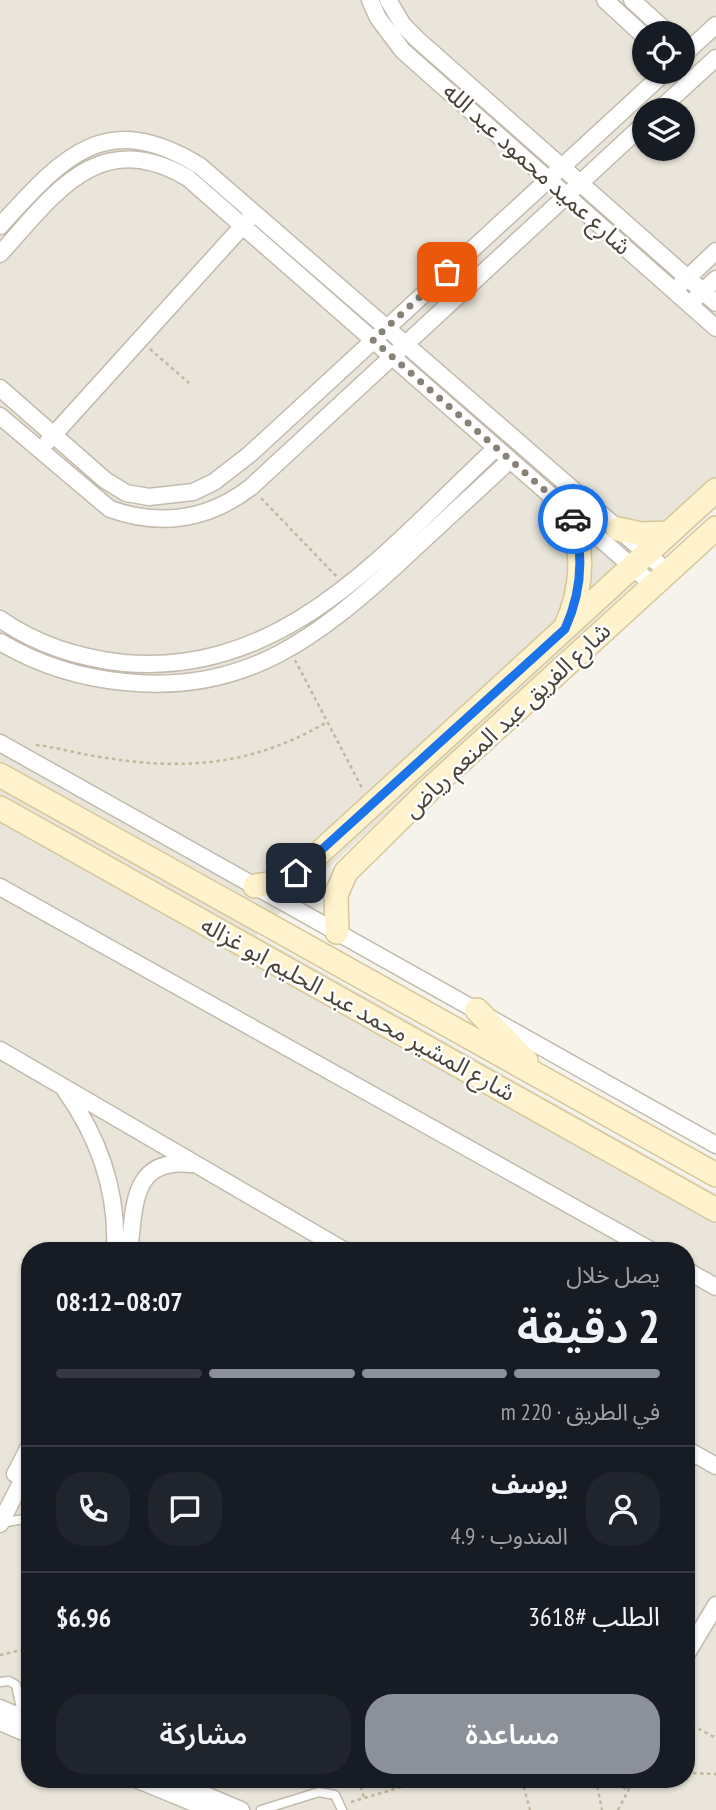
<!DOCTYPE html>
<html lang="ar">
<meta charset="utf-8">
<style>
:root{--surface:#171b24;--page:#20242c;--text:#f1f3f6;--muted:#9ea1a6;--line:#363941;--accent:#8c9099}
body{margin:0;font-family:"PT Sans Narrow","Noto Sans Arabic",sans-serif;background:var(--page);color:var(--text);direction:rtl;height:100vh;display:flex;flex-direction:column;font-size:26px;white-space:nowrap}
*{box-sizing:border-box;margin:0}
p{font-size:23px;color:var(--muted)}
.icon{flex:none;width:38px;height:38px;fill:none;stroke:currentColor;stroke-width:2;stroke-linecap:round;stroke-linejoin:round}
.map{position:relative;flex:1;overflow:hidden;direction:ltr}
.drawer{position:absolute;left:21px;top:1242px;width:674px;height:546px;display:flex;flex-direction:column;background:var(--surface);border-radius:28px;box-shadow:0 2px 5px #0004;direction:rtl}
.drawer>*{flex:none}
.controls{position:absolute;left:632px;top:21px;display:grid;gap:14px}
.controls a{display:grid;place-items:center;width:63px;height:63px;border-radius:50%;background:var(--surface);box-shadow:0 2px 5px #0004;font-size:35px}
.pin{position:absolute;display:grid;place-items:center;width:60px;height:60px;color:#fff;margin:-30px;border-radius:14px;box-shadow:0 4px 10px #0006}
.courier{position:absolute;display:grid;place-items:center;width:70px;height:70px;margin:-35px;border:5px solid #1a73e8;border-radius:50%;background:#fff;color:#222;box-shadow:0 2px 9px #0007}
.summary em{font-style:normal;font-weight:600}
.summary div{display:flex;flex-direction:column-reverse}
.summary{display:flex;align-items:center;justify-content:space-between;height:119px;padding:0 35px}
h1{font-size:46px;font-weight:600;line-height:52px}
.bar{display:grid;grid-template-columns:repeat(4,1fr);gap:10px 7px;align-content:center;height:84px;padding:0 35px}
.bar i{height:9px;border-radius:5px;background:var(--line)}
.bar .active{background:var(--accent)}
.bar p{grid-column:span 4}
.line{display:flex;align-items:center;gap:18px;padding:0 35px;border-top:2px solid var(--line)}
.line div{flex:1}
.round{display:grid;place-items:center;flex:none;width:74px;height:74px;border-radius:28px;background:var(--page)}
.cta{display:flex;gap:14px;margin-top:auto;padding:14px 35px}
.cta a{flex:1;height:80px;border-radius:28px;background:var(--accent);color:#fff;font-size:28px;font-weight:600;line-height:80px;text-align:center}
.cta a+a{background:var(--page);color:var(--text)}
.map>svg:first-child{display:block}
.residential{fill:#eae5da;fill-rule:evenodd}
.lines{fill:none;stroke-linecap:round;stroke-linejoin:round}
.lane-casing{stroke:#c2bbae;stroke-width:11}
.street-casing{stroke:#c2bbae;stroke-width:19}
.secondary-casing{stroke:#d6c79b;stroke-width:26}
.path{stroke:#c4b79f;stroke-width:2.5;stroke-dasharray:3.5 3.5;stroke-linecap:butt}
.lane{stroke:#fff;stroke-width:8}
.street{stroke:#fff;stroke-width:16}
.secondary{stroke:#fff3cd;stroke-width:23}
.done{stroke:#878178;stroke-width:7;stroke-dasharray:0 12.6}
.route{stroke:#1a73e8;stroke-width:9}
.labels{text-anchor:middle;stroke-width:5;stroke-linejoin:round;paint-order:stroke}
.street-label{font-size:24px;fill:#4b4439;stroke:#fff}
</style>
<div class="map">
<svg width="716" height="1810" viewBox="0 0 716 1810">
<rect width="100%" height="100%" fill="#f6f3ec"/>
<!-- residential -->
<path class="residential" d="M0,0H716V508L256,935L716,1194V1810H0ZM644,33H682V72H644ZM644,110H682V149H644ZM30,1251H686V1780H30Z"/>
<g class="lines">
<!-- lane casing -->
<g class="lane-casing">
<path id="lane" d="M1,1523L30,1518
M0,1682L9,1681L16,1685L23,1718
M261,1810L319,1792L335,1795L342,1810"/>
</g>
<!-- street casing -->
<g class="street-casing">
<path id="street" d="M370,0L378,18L403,51L716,328
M388,0L403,25L418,40L716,303
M605,0L644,36
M632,0L668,33
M682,56L716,25
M659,110L716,58
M0,226C62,158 105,107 200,166L668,572
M0,254C55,193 99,126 188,178L653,585
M680,285L716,251
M696,298L716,279
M0,388L105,480L126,493L149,497L193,492L214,482L250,454L665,72
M0,416L110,509C161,527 208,520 251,487L644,124
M48,441L249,219
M0,619C37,645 79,658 124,663C287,677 388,548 496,448
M0,642C39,665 80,678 125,682C245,695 318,637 401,561C437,527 474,494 510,460
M0,743L716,1145
M0,887L652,1251
M0,1050L345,1251
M65,1090C99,1138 118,1192 115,1251
M129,1251C135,1209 130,1157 191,1164
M686,1270L716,1287
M686,1449L716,1466
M15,1474L30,1445
M0,1524L30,1465
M686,1655L716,1605
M0,1708L30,1721
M0,1722L30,1735
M138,1780L211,1810
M170,1780L241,1810"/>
</g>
<!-- secondary casing -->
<g class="secondary-casing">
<path id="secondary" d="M618,529L641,534L669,533
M566,626C583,588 584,552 571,513
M0,775L716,1175
M0,808L716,1210
M255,886L280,882L304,867L716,490
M337,932L336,895L346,872L430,789L716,528
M477,1010L526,1061"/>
</g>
<!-- path -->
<path class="path" d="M150,349L189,383
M261,498L337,577
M295,660L363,790
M36,745C56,747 75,753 94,756C181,771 250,767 327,722
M0,1655L30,1648
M686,1722L716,1738
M686,1773L716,1774
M359,1780L364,1798
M522,1780L530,1810
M596,1780L602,1810
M604,1780L610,1785L629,1789
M351,1802L425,1780
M618,1810L629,1789L647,1780"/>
<!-- lane -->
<use href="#lane" class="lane"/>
<!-- street -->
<use href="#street" class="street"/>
<!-- secondary -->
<use href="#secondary" class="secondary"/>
</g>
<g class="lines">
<!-- done -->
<path class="done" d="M447,272L373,340L571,513L573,519"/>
<!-- route -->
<path class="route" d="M296,873L565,629C581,593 585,557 573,519"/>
</g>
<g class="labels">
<!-- street labels -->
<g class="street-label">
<text transform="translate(537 169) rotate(42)" y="8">شارع عميد محمود عبد الله</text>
<text transform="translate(507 720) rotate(-43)" y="8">شارع الفريق عبد المنعم رياض</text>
<text transform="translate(358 1009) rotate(29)" y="8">شارع المشير محمد عبد الحليم ابو غزاله</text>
</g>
</g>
</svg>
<div class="controls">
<a><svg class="icon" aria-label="locate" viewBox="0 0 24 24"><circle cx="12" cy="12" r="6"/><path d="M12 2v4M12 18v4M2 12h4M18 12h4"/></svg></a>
<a><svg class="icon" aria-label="layers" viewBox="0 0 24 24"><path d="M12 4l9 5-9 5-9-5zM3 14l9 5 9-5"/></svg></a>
</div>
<div class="pin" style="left:447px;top:272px;background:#ea580c"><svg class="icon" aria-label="bag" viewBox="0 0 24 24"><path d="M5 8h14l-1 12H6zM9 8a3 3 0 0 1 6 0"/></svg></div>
<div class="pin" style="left:296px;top:873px;background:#1f2937"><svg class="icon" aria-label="home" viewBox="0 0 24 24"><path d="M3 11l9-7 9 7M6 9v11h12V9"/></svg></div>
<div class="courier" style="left:573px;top:519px"><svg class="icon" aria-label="car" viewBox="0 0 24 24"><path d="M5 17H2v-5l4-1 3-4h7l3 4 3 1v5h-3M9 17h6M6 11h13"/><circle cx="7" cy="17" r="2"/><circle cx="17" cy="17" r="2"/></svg></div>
<section class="drawer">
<div class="summary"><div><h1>2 دقيقة</h1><p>يصل خلال</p></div><em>08:07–08:12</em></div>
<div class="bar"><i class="active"></i><i class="active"></i><i class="active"></i><i></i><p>في الطريق · 220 m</p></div>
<div class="line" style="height:126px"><a class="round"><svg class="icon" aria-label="person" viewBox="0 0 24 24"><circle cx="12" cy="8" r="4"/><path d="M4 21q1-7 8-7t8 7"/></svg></a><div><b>يوسف</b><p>المندوب · 4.9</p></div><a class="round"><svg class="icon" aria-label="chat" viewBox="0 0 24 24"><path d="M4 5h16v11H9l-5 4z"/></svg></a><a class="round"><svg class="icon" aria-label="phone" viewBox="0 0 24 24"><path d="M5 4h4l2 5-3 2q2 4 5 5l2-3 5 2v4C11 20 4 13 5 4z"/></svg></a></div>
<div class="line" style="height:91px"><div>الطلب #3618</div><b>$6.96</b></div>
<div class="cta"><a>مساعدة</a><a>مشاركة</a></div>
</section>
</div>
